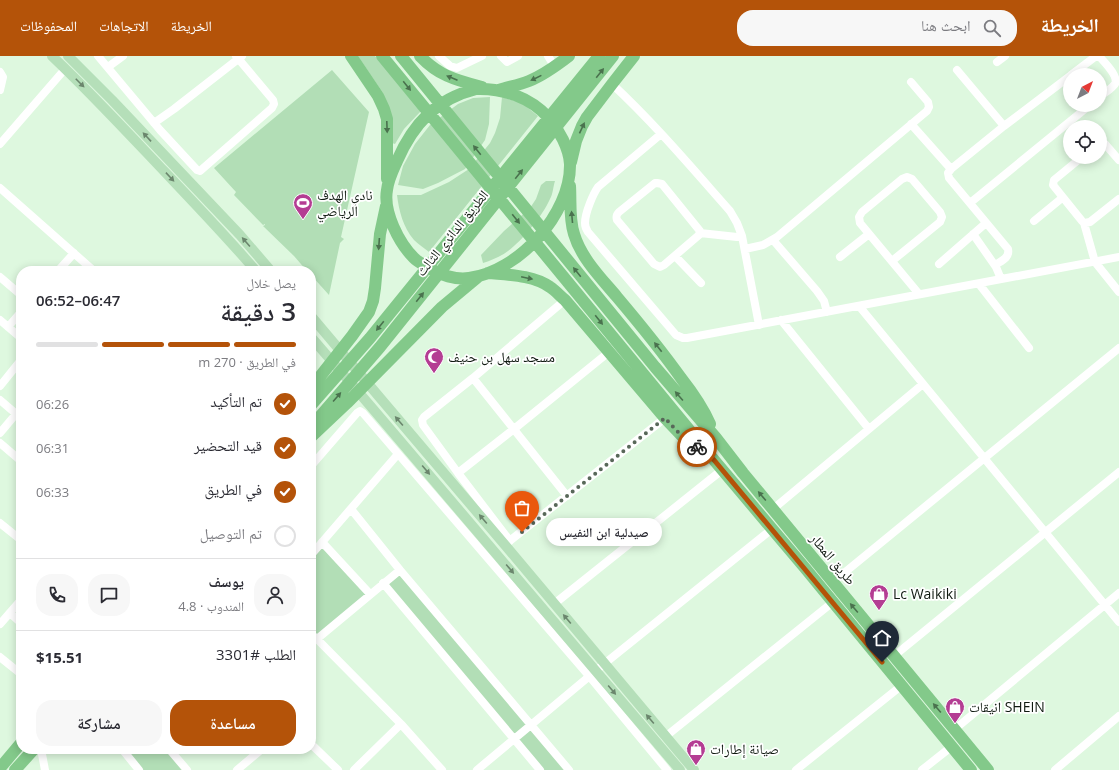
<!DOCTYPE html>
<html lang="ar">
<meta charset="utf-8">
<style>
:root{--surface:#fff;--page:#f7f7f7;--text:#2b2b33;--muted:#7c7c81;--line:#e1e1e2;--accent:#b45309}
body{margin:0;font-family:"Open Sans","Noto Naskh Arabic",sans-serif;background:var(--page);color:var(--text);direction:rtl;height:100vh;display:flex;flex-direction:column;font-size:15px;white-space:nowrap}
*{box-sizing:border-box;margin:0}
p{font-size:13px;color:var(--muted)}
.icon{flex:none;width:22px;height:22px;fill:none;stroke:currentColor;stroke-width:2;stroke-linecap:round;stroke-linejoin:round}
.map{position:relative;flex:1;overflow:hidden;direction:ltr}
.panel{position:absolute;left:16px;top:210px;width:300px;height:488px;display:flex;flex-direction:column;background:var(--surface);border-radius:16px;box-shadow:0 2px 10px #0003;direction:rtl}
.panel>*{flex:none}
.needle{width:26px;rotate:42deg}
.fabs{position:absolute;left:1063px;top:12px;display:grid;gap:8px}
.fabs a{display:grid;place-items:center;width:44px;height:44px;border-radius:50%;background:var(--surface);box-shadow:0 2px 10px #0003;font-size:20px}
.pin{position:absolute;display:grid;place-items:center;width:34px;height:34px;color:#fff;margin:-41px -17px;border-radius:50% 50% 50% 0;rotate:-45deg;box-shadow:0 0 4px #0007}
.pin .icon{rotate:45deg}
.courier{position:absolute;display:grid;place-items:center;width:40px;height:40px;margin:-20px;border:3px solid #b45309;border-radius:50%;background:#fff;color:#222;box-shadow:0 1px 5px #0007}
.bubble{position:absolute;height:28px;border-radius:14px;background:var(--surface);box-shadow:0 2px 10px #0003;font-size:13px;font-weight:600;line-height:28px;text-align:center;direction:rtl}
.summary em{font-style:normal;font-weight:600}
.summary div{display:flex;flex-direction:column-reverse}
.summary{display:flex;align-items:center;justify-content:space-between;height:68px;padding:0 20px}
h1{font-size:26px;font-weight:600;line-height:30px}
.bar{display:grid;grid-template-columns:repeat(4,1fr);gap:6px 4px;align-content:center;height:48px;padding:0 20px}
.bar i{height:5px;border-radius:3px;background:var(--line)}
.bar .active{background:var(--accent)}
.bar p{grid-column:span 4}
.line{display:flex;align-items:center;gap:10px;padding:0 20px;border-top:1px solid var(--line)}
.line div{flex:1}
.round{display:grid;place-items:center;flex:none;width:42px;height:42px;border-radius:16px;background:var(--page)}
ol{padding:0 20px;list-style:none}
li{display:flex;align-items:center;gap:12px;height:44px}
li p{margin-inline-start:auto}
li .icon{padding:4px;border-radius:50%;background:var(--accent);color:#fff;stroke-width:4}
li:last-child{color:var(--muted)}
li i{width:22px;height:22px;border:2px solid var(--line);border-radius:50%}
.cta{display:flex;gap:8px;margin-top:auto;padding:8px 20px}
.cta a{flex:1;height:46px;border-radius:16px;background:var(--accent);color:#fff;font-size:16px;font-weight:600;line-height:46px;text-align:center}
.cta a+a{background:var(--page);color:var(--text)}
header{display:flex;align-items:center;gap:24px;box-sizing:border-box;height:56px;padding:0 20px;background:var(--accent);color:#fff}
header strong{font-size:19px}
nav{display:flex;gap:22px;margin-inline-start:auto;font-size:14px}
.search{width:280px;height:36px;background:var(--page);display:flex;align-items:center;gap:10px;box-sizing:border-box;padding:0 14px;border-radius:16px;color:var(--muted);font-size:15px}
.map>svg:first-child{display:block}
.green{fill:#b2deb6}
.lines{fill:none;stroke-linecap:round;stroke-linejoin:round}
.minor{stroke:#fff;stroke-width:8}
.major{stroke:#b5dfb9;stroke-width:10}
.highway{stroke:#83c98a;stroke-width:12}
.oneway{fill:#4a724e}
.oneway2{fill:#6b866d}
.done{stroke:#586859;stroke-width:4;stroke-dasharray:0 7.2}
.route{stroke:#b45309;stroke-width:5}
.labels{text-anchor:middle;stroke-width:3.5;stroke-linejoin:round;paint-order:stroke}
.poi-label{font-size:14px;fill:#101a11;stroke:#fff;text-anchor:start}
.street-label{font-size:14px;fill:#101a11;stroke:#fff}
</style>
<header>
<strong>الخريطة</strong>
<div class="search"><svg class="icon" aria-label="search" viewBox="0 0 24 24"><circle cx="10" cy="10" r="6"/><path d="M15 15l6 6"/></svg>ابحث هنا</div>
<nav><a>الخريطة</a><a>الاتجاهات</a><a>المحفوظات</a></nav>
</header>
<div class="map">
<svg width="1119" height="714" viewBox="0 0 1119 714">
<rect width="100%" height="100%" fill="#def8df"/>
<!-- green -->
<path class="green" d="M358,0H375L421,55L404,73L395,88L392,87L383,37Z
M332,14L369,56L341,181L344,183L340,187L329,239L311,219V215H307L294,200L263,170L265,169V168L263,169L234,139L236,136L214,112Z
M490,41L489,68L485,84L465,113L438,127L423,133L398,129L403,110L415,88L430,69L458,48L473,42Z
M502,41L522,47L538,60L429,196C424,192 418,188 414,184C403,171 399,155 397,139H421L449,126L469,113L490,87L495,77L500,62Z
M546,125H555C553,131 553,138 550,143C543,159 522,185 508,195C500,201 492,204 483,207L481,199L504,175L530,152L536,143L541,129Z
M324,483L369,538L317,582L311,578V499Z
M400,514L568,714H540L384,527Z
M123,693H169L187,714H140Z"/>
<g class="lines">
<!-- minor -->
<path class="minor" d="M98,0L160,74L197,114L200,115L272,52L274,48L273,44L236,0
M439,0L450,10L457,12L482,0
M501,0L507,6L518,0
M548,0L555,11
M1099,0C1104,6 1119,20 1115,28C1111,33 1105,37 1100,40
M997,6L1005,0
M108,11L123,0
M957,14L1004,70
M0,16L3,21L0,34
M1071,19L1096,0
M612,28C654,67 692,112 730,155L737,167L742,180L759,269
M154,67L174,53L242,0
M911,68L951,113
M661,78L598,131C593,138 585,157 585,167C585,170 586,173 588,176L676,279L683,282H687L1119,201
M1100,87L1105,88L1119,104
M0,88L65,13
M1082,101L1054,124L1053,129L1082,165L1084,167L1090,166L1119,143
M655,127H657L662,128L700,175L699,179L664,209L660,211L654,208L617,164C616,161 616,159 619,156Z
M0,132L94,215
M970,147L1090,49
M1034,165L1062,142
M1084,167L1095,206L1119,236
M700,177L737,181L742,180
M973,178L996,211L1001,223
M773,184L817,235L824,245L827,256
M745,193L763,189L777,181L927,55L929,51L928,46L911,26
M675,200L701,227
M840,201L869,178
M892,205L940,166L942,161L940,156L912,123L907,121L902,123L862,156L859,161L860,167L919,238
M939,208L986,167
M995,209C1001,205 1010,202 1008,193L949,122L948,117L951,113L1004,70L1070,20
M58,215L74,197
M0,221L21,239
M979,228L1029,292
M859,250L1119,566
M0,264L21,282
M781,264L869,373
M8,271L21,256
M473,322L567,440
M0,330L21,304
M0,344L21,362
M0,377L16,358
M0,387L21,405
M311,410L357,357L360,355L363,357L589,620L667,714
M458,417L514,373L609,296
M351,453L400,514L569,714
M773,453L923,328
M0,467L21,484
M510,485L458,417L423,369L422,364L424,361L473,322L565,244
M322,486L370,538
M507,487L665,362
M311,499L398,398
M833,526L1119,292
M383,527L540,714
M554,548L722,414
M10,557L21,567
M0,568L21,544
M311,578L317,583L401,668L442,714
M317,583L400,514
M894,600L1119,416
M0,601L21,618
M955,673L1119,537
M665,681L833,546
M311,688L338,714
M41,693L45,714
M122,693L139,714
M169,693L187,714
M237,714L262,693
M354,714L401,668
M477,714L604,608L772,473
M796,714L901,630
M922,714L951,691
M1055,714L1119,660"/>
<!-- major -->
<path class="major" d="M52,0C91,37 128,77 165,116C196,149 227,181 256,215
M68,0L112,44L240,179L271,215
M311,260L381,343L505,489L694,714
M311,281L373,353L680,714"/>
<!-- highway -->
<path class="highway" d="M351,0L378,40L384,53L387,63V123
M382,0L714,404L805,512L971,714
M401,0L655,311L716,382L743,417L988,714
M420,0C439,20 456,24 482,31
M476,33C503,32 530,41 549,62C559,74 569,92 570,108C571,158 518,216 469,222C456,224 440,219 429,212C424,209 418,206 414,202C399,187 383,156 387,134C388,124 393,114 397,105C413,68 436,43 476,33Z
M499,34C508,31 519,29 529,25C544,19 556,10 569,0
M571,106L576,85L582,70L587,61L612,28L634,0
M570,130C571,145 569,163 574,178C581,202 601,222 617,241C639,267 661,294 681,322C692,336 703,352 710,368
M488,217C509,219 533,219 550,231C556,235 560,240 565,244L665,362L685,383L698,392
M311,332L352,280L369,256L373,245L375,232L380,178L386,150
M311,349L370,282L599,0
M311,371L380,291L613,0
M311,381L347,347L442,251L478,221
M0,712L21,687
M15,714L34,693"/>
</g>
<!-- one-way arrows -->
<defs><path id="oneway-solid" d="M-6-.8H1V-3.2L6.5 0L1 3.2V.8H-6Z"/></defs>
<g class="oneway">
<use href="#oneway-solid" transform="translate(600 17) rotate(-51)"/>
<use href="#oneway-solid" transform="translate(452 22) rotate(-157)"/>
<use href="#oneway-solid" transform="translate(536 22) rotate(154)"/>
<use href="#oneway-solid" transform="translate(407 30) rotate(51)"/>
<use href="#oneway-solid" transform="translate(387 71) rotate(88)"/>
<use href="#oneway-solid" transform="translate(582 72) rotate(-65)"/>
<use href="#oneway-solid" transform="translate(477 94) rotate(-129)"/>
<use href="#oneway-solid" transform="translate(519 118) rotate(-51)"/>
<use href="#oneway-solid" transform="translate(572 161) rotate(-95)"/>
<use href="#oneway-solid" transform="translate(516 163) rotate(51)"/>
<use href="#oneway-solid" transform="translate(379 188) rotate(94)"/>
<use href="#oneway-solid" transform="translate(577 216) rotate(-129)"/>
<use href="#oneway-solid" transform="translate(527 222) rotate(12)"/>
<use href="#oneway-solid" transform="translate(420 241) rotate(-51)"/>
<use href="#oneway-solid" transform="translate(599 264) rotate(51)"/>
<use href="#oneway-solid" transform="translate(380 270) rotate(129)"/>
<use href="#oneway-solid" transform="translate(658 291) rotate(-128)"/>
<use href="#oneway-solid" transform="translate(679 340) rotate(-131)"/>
<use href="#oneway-solid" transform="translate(337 341) rotate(-49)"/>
<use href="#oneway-solid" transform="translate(762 440) rotate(-130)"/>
<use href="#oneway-solid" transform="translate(854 552) rotate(-130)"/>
<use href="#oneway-solid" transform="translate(937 652) rotate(-130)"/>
</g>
<g class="oneway2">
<use href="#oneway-solid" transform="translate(80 27) rotate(45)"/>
<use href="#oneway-solid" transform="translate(147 81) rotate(-133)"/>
<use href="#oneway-solid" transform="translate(170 121) rotate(47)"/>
<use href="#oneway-solid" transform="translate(246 186) rotate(-131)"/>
<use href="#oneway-solid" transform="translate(399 365) rotate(-131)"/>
<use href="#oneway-solid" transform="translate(426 414) rotate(50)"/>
<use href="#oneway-solid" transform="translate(483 463) rotate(-130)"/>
<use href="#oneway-solid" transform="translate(510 513) rotate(50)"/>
<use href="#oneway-solid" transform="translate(567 563) rotate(-130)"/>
<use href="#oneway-solid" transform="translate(612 634) rotate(50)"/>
<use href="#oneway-solid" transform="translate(650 663) rotate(-130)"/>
</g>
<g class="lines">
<!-- done -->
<path class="done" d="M522,476L665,362L677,375L697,391"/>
<!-- route -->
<path class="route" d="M697,391L714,404L882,606"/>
</g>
<!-- icons -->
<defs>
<g id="stadium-pin" transform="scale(1)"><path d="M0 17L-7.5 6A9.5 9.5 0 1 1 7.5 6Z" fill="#b43d93" stroke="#fff"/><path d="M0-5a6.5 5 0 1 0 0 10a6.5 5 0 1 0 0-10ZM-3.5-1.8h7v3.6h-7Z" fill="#fff"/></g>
<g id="mosque-pin" transform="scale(1)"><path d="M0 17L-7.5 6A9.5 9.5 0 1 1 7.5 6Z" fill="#b43d93" stroke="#fff"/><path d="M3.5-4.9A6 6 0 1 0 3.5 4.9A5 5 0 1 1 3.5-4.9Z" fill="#fff"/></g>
<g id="shop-pin" transform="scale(1)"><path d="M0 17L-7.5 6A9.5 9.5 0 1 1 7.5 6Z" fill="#b43d93" stroke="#fff"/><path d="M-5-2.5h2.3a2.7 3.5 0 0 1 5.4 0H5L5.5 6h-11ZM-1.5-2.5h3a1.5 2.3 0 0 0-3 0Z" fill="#fff"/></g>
</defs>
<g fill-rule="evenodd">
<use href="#stadium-pin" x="303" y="147"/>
<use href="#mosque-pin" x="434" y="301"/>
<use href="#shop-pin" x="879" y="538"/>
<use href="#shop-pin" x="955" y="651"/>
<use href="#shop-pin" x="696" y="693"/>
</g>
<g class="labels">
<!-- poi labels -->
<g class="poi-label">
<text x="317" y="144">نادي الهدف<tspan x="317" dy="16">الرياضي</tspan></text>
<text x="448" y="306">مسجد سهل بن حنيف</text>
<text x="893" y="543">Lc Waikiki</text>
<text x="969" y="656">انيقات SHEIN</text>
<text x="710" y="698">صيانة إطارات</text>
</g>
<!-- street labels -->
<g class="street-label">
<text transform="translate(452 177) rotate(-51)" y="5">الطريق الدائري الثالث</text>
<text transform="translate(833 503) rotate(50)" y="5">طريق المطار</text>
</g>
</g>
</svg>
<div class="fabs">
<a><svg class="needle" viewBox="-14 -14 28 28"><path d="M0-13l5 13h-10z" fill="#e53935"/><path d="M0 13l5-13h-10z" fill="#7c7c81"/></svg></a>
<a><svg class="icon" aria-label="locate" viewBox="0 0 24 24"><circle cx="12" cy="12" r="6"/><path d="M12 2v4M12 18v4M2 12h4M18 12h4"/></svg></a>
</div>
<div class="pin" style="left:522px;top:476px;background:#ea580c"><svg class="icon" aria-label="bag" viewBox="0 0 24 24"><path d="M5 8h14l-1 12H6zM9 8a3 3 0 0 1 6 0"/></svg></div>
<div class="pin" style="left:882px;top:606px;background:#1f2937"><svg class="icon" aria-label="home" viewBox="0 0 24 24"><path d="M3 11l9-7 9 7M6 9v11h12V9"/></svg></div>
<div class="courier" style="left:697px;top:391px"><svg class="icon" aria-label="bike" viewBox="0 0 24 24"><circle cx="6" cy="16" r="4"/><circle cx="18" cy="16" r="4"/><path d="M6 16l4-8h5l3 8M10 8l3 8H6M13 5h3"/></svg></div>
<div class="bubble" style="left:546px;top:462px;width:116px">صيدلية ابن النفيس</div>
<section class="panel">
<div class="summary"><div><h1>3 دقيقة</h1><p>يصل خلال</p></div><em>06:47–06:52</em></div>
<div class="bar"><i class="active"></i><i class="active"></i><i class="active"></i><i></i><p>في الطريق · 270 m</p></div>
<ol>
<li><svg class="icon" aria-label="check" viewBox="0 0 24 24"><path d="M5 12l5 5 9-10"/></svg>تم التأكيد<p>06:26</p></li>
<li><svg class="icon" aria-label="check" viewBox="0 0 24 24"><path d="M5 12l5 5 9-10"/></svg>قيد التحضير<p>06:31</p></li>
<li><svg class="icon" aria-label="check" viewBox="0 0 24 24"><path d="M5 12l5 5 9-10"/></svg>في الطريق<p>06:33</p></li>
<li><i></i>تم التوصيل</li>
</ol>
<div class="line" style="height:72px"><a class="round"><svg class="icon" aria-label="person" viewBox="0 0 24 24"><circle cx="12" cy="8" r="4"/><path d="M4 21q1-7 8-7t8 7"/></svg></a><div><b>يوسف</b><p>المندوب · 4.8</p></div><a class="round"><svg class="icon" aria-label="chat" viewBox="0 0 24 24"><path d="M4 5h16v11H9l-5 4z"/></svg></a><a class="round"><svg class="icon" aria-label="phone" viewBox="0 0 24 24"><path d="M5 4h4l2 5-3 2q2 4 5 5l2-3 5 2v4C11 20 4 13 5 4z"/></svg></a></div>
<div class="line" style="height:52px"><div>الطلب #3301</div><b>$15.51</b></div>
<div class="cta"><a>مساعدة</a><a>مشاركة</a></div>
</section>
</div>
